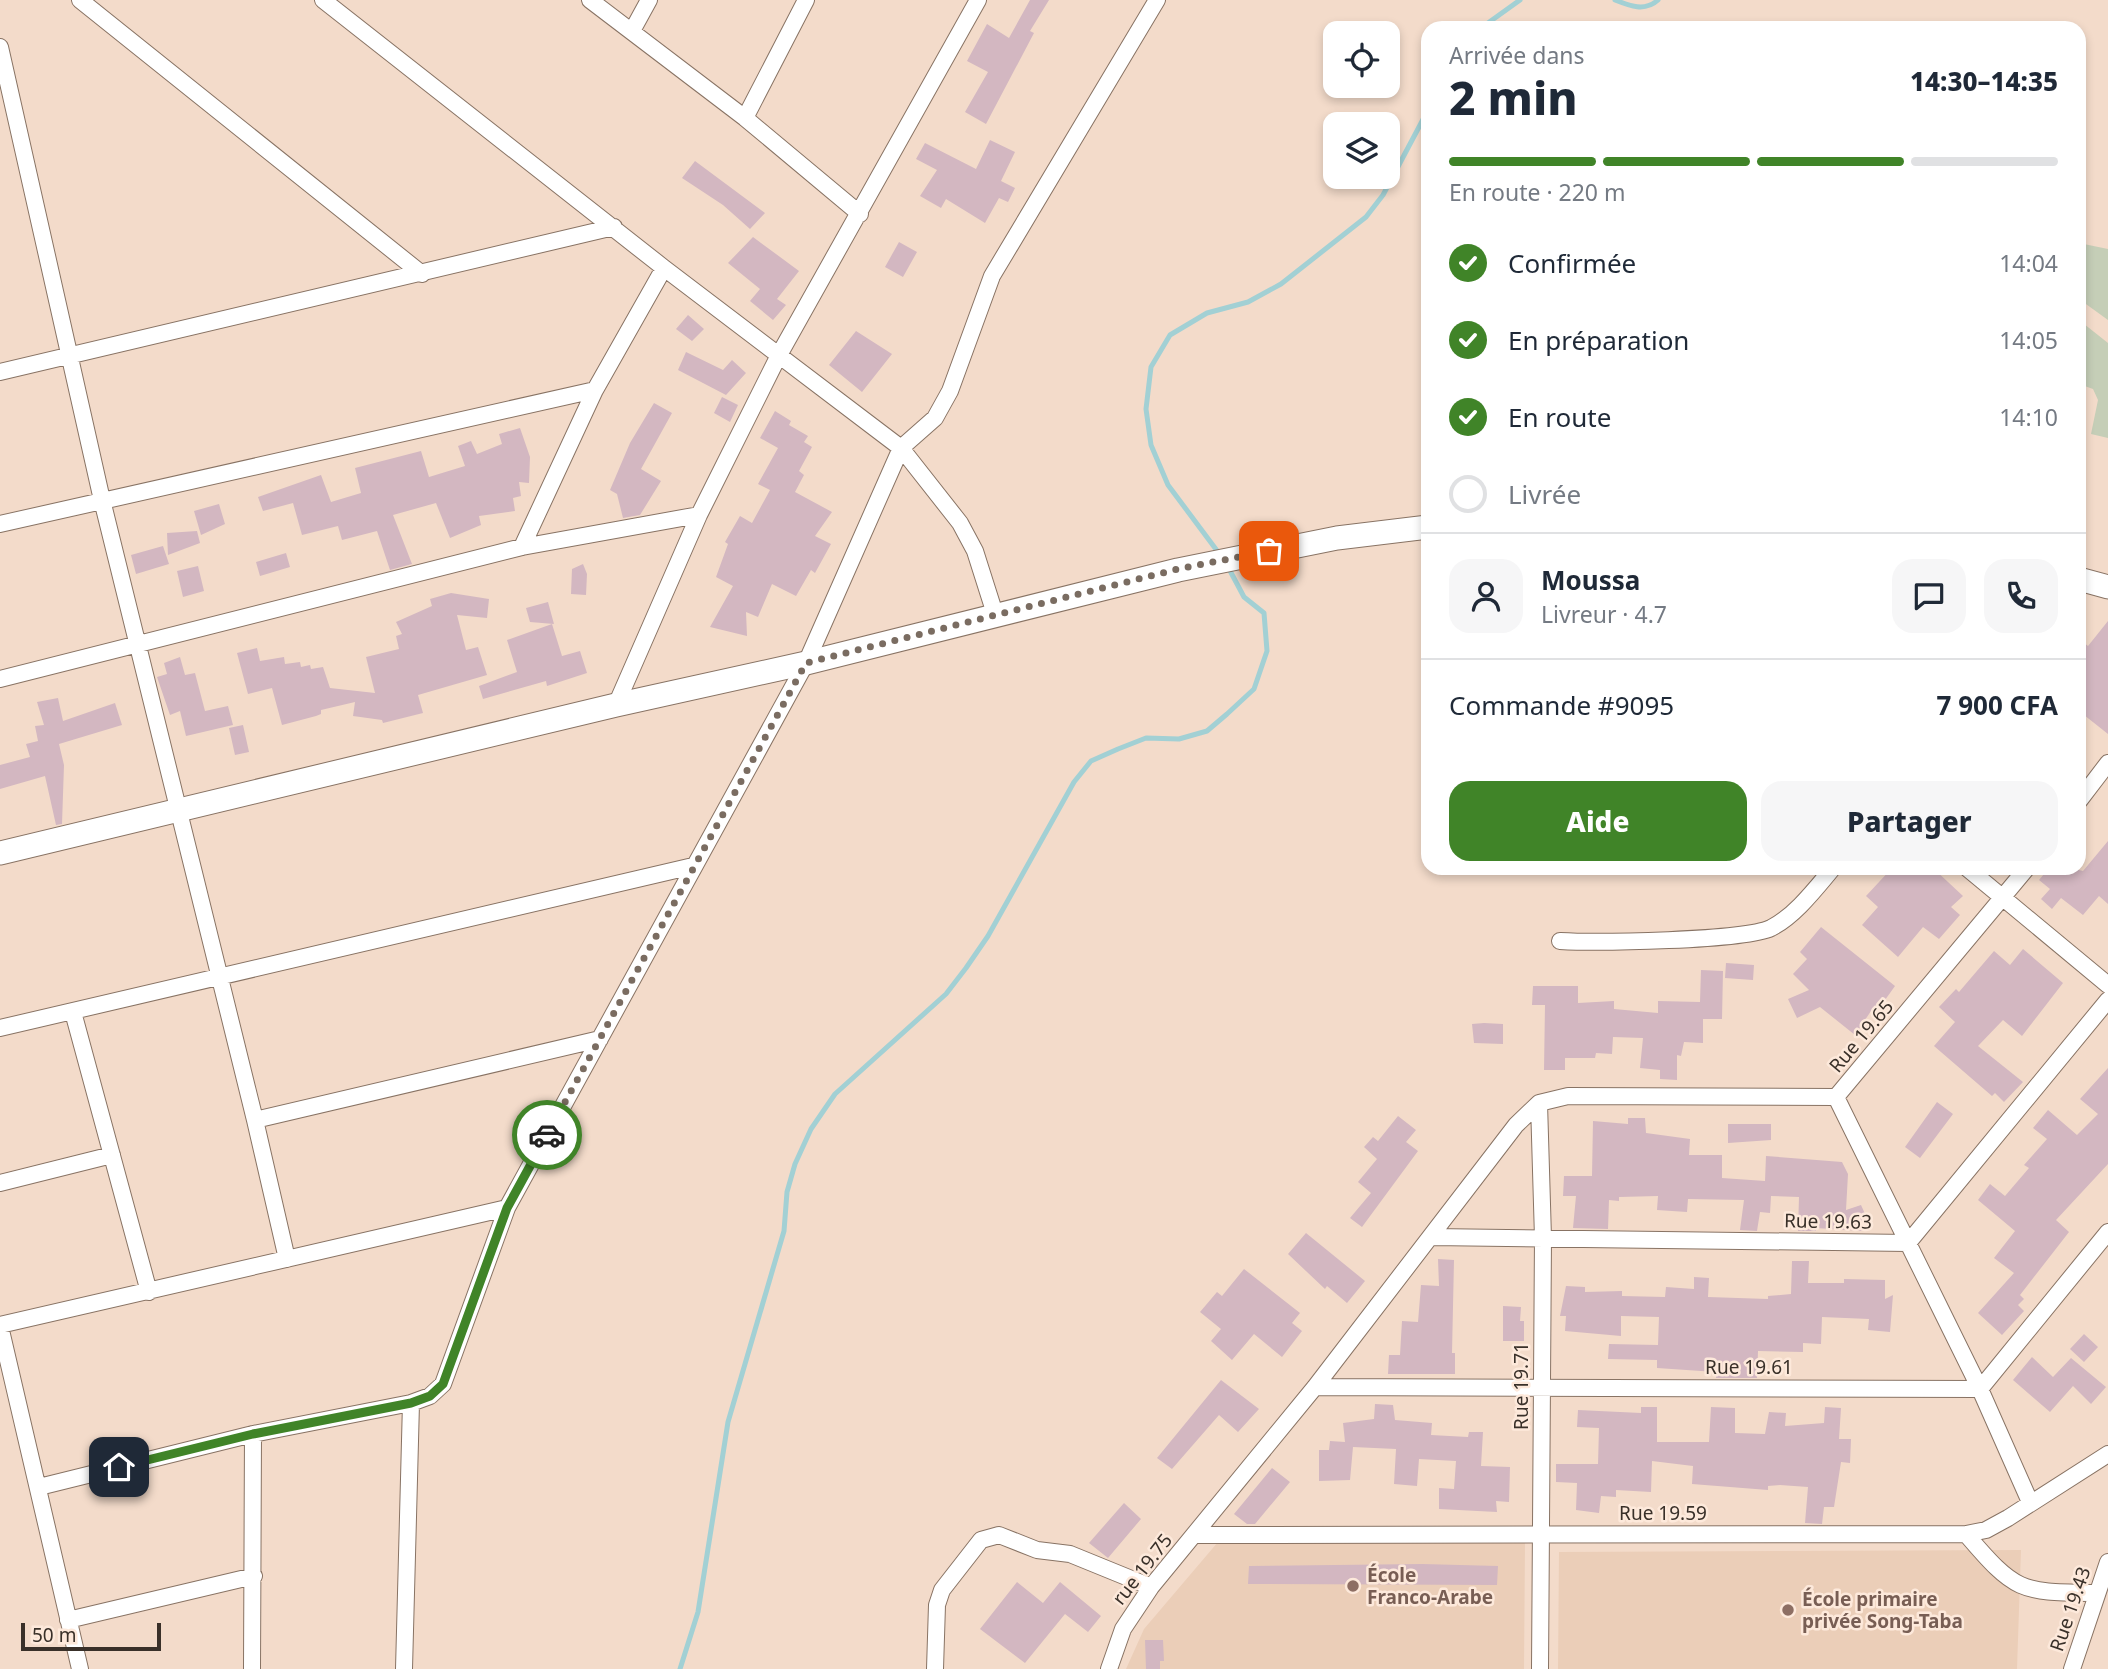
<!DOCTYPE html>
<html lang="fr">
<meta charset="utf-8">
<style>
:root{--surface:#fff;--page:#f6f6f7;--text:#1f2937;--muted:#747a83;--line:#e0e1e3;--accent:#408428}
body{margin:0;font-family:"Noto Sans",sans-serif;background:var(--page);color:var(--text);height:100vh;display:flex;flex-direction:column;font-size:26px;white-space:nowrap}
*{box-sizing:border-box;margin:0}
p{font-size:23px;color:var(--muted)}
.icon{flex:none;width:38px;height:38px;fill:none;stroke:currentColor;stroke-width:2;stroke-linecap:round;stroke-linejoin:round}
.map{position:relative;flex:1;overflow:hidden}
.details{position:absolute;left:1421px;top:21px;width:665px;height:854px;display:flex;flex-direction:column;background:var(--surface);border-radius:21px;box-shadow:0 4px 10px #0003}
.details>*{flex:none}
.tools{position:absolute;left:1323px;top:21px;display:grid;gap:14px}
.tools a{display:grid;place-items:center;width:77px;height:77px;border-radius:14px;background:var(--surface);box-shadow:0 4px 10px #0003;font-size:35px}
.scale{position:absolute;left:21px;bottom:18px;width:140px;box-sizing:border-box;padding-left:7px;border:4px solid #393029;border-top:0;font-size:19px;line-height:24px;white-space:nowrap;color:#393029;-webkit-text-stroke:5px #fde9db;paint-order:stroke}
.pin{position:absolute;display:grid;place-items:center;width:60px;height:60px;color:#fff;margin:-30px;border-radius:14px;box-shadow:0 4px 10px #0006}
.courier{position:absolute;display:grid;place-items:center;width:70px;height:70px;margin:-35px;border:5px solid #408428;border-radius:50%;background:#fff;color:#222;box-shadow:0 2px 9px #0007}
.headline em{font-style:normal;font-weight:800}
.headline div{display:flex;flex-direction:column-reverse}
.headline{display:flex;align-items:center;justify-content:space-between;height:119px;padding:0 28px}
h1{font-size:46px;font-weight:800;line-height:52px}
.bar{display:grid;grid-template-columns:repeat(4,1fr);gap:10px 7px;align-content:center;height:84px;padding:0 28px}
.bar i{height:9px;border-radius:5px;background:var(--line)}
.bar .selected{background:var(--accent)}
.bar p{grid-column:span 4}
.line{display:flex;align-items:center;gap:18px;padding:0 28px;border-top:2px solid var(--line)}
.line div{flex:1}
.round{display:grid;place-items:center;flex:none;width:74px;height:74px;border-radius:21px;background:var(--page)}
ol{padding:0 28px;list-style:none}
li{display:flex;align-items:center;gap:21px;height:77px}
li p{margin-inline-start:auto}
li .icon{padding:7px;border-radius:50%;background:var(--accent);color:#fff;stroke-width:4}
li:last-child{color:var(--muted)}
li i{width:38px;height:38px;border:4px solid var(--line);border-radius:50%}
.action{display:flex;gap:14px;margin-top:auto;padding:14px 28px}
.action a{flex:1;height:80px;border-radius:21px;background:var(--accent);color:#fff;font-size:28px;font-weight:800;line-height:80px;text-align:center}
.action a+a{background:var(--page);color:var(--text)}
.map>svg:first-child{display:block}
.built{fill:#ebceb8}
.green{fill:#c5ceb7}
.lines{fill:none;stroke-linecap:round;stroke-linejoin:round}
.stream{stroke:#a2d0d4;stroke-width:5}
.building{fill:#d3b7c1}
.street-casing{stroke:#887364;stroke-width:18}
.secondary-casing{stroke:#887364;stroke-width:25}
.street{stroke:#fff;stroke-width:16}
.secondary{stroke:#fff;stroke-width:23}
.done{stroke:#7a6c61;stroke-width:7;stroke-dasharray:0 12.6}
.route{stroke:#408428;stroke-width:9}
.education-dot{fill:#8d6e63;stroke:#fde9db;stroke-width:2.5}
.labels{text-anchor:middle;stroke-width:5;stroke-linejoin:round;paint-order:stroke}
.street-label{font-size:19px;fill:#393029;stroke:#fde9db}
.education-label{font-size:19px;font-weight:bold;fill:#785e54;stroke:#fde9db;text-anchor:start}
</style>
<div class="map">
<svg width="2108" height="1669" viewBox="0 0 2108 1669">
<rect width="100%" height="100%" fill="#f3dbca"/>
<!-- built -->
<path class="built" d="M1218,1542L1525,1543L1524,1669H1126L1144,1629Z
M2021,1550L2017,1669H1558L1559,1552Z"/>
<!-- green -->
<path class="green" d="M2079,243L2108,249V320L2079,299Z
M2079,320L2108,343V438L2091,434L2098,400L2093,389L2079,384Z"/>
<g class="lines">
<!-- stream -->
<path class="stream" d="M1615,0C1630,6 1645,12 1658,0
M1481,28L1520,0
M1221,556L1168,485L1151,445L1146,409L1151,367L1170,335L1207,313L1248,302L1281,284L1366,217L1383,195L1428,110
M680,1669L698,1612L728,1422L784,1231L787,1192L795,1164L811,1129L835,1094L946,994L966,968L988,936L1074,782L1091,761L1118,749L1146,738L1179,739L1207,731L1227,714L1254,689L1267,651L1264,613L1244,597L1228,567"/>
</g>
<!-- building -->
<path class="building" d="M1030,0H1049L1030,31L1034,33L986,124L965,112L988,72L967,61L987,24L1009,38Z
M990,140L1015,152L1001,181L1015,188L1008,202L999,198L985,223L946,199L941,208L920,196L937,170L916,159L925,143L976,169Z
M695,161L765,213L750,229L723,205L682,178Z
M753,237L799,271L777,299L786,305L773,320L750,301L760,289L728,263Z
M899,242L917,252L903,277L885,267Z
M688,315L704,329L692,341L676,329Z
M856,331L892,354L862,392L829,365Z
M686,352L723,370L732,360L746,373L726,395L678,370Z
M722,397L738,405L730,422L714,413Z
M654,403L672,413L641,469L661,481L640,515L623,518L617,494L610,490L630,443Z
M775,411L791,421L789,425L808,436L804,442L812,447L799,471L804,475L795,492L832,512L815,536L831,544L815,573L811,570L796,596L772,584L758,617L746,612L747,636L710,627L733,586L716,577L728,544L725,542L740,516L752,523L770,490L758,484L778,448L760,438Z
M520,428L530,457L529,483L519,482L521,496L513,498L515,511L479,516L481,525L450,538L436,503L393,515L412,564L390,570L377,531L342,540L338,526L302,535L293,503L263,511L258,497L321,475L331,502L361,493L355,468L421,451L429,477L465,466L458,446L471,441L477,454L502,444L499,434Z
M219,504L225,524L201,535L194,511Z
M197,531L200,543L168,555L167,533Z
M163,546L169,564L136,574L131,555Z
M286,553L290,567L260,576L256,562Z
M583,564L587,574L586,595L571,594L572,569Z
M198,566L204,591L183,597L177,571Z
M451,593L489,599L487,618L457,615L466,650L478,647L487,675L418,695L423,713L383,723L382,720L353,716L355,702L321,710V714L316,716L282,725L272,688L248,694L237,653L257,648L260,661L284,657L285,664L300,662L301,667L310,665L311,669L323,667L330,688L375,693L366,657L399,649L396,636L402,634L396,622L432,606L430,599Z
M548,602L554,624L530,622L526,608Z
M2108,621V734L2079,711V639L2088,646Z
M552,624L562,656L580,651L587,673L547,686L546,681L483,699L479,686L517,672L507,640Z
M180,657L185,675L195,673L205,711L228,706L233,725L186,736L180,711L170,715L157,677L167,674L164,663Z
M58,698L63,721L115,703L122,725L59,744L64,765L62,824L56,825L45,776L0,789V765L30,757L26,744L38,741L35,726L44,725L37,702Z
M243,725L249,752L235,755L229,728Z
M2108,841V904L2099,896L2083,915L2061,898L2052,909L2041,899L2050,889L2039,880L2049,868H2059L2066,873L2071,868L2083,871Z
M1892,868H1933L1963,896L1951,907L1960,915L1939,939L1923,927L1898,957L1862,925L1878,907L1866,896Z
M1821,927L1895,986L1875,1014L1871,1011L1855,1035L1820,1007L1797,1018L1788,999L1809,990L1793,974L1807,959L1800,952Z
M2023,949L2063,983L2022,1036L2003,1020L1978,1046L2023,1082L2004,1102L1995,1093L1992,1096L1934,1046L1955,1022L1939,1007L1956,989L1959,992L1994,951L2010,965Z
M1726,963L1754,965L1753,980L1725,978Z
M1701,970L1723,971L1722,1019H1703V1043L1684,1042L1681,1056L1677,1055V1080L1660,1079V1070L1640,1068L1643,1038L1613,1037L1612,1054L1596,1053L1595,1058H1565V1070H1544L1545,1005H1532L1533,986H1578V1003L1614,1001V1009L1658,1013V1001L1700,1002Z
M1484,1023L1503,1024V1044L1474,1043L1472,1024Z
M2108,1068V1164L2056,1220L2069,1232L2020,1295L2024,1299L2018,1305L2024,1311L2002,1335L1978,1313L2014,1273L1994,1258L2015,1231L1978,1200L1990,1184L2005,1196L2029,1168L2024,1165L2047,1139L2033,1128L2048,1110L2077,1135L2098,1114L2080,1099Z
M1937,1102L1953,1114L1920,1158L1905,1147Z
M1398,1116L1416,1130L1406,1142L1418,1151L1362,1227L1350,1218L1371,1193L1358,1182L1377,1159L1364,1147L1373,1137L1378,1141Z
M1628,1118H1645L1646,1133L1690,1139L1689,1155H1722V1178L1765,1181L1766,1156L1842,1162L1848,1174L1846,1210L1861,1205L1871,1227L1862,1231L1816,1228V1231H1798L1799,1197L1771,1196L1770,1213L1760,1212L1757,1231L1740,1230L1744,1200L1688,1199L1687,1212L1657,1210L1658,1196L1619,1197V1201L1609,1200L1608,1229L1573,1228L1576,1196H1563L1564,1176H1592L1593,1121L1628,1124Z
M1728,1124H1771V1140L1728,1143Z
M1306,1233L1365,1281L1347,1303L1327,1286L1325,1289L1288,1254Z
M1438,1259L1454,1260L1452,1353H1455V1374H1388L1389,1355H1400L1402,1321L1418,1322L1421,1285L1439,1286Z
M1792,1261H1809L1808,1283H1844V1279L1885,1280V1299L1893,1295L1890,1332L1868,1330L1869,1319L1822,1317L1821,1344L1803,1343V1352L1758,1351L1757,1378H1716V1372L1657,1368V1360L1608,1359L1609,1344L1658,1345L1659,1317L1621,1316V1336L1565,1331L1566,1316H1560L1566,1286L1585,1287V1292L1622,1291V1296L1665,1297L1666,1287L1694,1289V1277L1709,1278L1708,1297L1768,1299V1296L1791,1294Z
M1244,1269L1300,1313L1292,1323L1302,1331L1282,1357L1254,1334L1232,1360L1211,1341L1221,1329L1200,1312L1217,1292L1222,1296Z
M1503,1306L1521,1307L1520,1321H1524V1341H1503Z
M2084,1334L2098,1347L2084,1362L2070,1349Z
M2032,1357L2053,1377L2071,1358L2106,1387L2091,1404L2073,1386L2050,1412L2013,1380Z
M1221,1380L1259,1409L1238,1432L1219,1415L1172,1469L1157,1458Z
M1375,1404L1393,1405L1395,1420L1432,1423L1431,1435L1468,1437L1469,1432H1483L1481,1466L1510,1467L1509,1502L1496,1501L1497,1512L1439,1509V1488L1454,1489L1456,1461L1419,1459L1417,1486L1394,1484L1396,1449L1353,1447L1350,1480L1319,1481V1450H1329L1330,1441L1345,1442L1343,1423L1374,1419Z
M1641,1407H1657V1442H1709L1711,1407L1735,1408V1433L1765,1434L1769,1412L1786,1413L1785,1426L1824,1423L1825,1407L1841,1408L1839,1439H1851L1850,1463L1841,1462L1834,1507H1824L1822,1524L1805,1523L1808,1487L1780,1485L1768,1486V1490L1692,1484L1693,1466L1652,1461L1651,1492L1616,1490V1497L1601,1496L1599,1513L1576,1510L1577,1483L1556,1482V1464H1598L1599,1428L1577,1427L1578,1410L1641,1413Z
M1272,1468L1290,1482L1255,1524H1247L1234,1514Z
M1124,1503L1141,1519L1108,1558L1089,1543Z
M1422,1564L1498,1566L1497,1585L1248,1584L1249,1566Z
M1017,1582L1043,1603L1060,1582L1101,1616L1088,1632L1065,1614L1025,1663L980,1629Z
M1145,1640H1163L1164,1661H1160V1669H1146Z"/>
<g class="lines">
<!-- street casing -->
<g class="street-casing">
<path id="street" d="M80,0L422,274
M323,0L664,268L901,448L960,523L975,551L995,614
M590,0L745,118L860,214
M632,31L649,0
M0,47L102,500L255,1120L287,1259
M745,118L806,0
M0,372L614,227
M0,524L595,390
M522,547L595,390L664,268
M0,679L522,547L699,515
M616,705L699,515L779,355L978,0
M2079,801L2108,763
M1967,868L2108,985
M1560,941C1596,943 1743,941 1771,928C1795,916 1816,888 1833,868
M73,1012L149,1292
M0,1028L693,866
M1836,1097L1980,1389L2030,1502
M1539,1103L1568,1096L1836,1097L2027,868
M1539,1103L1543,1238L1540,1669
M255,1120L600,1039
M0,1183L112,1155
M1432,1237L1908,1243L2108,1000
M0,1325L507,1208
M0,1326L80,1669
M1315,1387L1980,1389L2108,1232
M39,1487L253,1434L411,1403
M1966,1534C2017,1594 2021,1592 2097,1593
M1195,1535L1966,1534L1986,1530L2008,1518L2108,1454
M68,1620L254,1576
M252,1669L253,1434
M404,1669L411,1403L430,1396L443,1384L507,1208L806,663L901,448L935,418L950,391L992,276L1157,0
M935,1669L937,1605L942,1590L981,1540L999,1535L1037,1550L1070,1554L1151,1587
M1109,1669L1123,1629L1151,1587L1315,1387L1516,1125L1539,1103
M2072,1669L2108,1562"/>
</g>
<!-- secondary casing -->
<g class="secondary-casing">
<path id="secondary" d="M2079,579L2108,587
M0,853L616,705L806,663L1178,570L1337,538L1428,527"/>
</g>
<!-- street -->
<use href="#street" class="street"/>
<!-- secondary -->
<use href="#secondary" class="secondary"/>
</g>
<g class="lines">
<!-- done -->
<path class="done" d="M547,1135L806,663L1178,569L1269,551"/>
<!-- route -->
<path class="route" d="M119,1467L253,1434L411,1403L430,1396L443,1384L507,1208L547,1135"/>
</g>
<!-- markers -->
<g class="education-dot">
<circle cx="1353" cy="1586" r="7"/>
<circle cx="1788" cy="1610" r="7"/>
</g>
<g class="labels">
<!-- street labels -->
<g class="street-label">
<text transform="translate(1861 1036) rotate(-50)" y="7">Rue 19.65</text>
<text transform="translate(1828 1221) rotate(1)" y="7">Rue 19.63</text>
<text x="1749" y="1374">Rue 19.61</text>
<text transform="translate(1521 1386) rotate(-90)" y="7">Rue 19.71</text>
<text x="1663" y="1520">Rue 19.59</text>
<text transform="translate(1142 1569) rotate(-52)" y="7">rue 19.75</text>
<text transform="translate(2070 1609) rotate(-71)" y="7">Rue 19.43</text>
</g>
<!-- education labels -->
<g class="education-label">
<text x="1367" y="1582">École<tspan x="1367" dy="22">Franco-Arabe</tspan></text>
<text x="1802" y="1606">École primaire<tspan x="1802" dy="22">privée Song-Taba</tspan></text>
</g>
</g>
</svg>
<div class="tools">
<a><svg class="icon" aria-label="locate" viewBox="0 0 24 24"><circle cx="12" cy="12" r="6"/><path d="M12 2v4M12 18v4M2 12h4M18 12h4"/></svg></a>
<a><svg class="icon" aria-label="layers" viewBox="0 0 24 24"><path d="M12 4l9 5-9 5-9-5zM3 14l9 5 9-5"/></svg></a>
</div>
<div class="scale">50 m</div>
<div class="pin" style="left:1269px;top:551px;background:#ea580c"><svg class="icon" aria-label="bag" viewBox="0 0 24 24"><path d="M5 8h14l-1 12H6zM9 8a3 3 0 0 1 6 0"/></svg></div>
<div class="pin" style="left:119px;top:1467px;background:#1f2937"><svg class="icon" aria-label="home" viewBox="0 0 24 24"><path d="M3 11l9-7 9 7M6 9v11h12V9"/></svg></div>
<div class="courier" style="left:547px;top:1135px"><svg class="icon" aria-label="car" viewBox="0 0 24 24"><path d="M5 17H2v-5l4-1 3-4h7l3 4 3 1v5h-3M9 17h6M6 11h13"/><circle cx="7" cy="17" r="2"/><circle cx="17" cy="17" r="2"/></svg></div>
<section class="details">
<div class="headline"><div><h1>2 min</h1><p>Arrivée dans</p></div><em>14:30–14:35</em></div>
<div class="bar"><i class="selected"></i><i class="selected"></i><i class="selected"></i><i></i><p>En route · 220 m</p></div>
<ol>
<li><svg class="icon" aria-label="check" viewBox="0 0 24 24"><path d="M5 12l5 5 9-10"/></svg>Confirmée<p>14:04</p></li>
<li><svg class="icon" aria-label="check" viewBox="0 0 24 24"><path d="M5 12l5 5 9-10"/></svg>En préparation<p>14:05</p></li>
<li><svg class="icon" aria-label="check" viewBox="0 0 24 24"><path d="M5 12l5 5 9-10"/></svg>En route<p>14:10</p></li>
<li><i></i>Livrée</li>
</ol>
<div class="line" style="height:126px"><a class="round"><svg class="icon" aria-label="person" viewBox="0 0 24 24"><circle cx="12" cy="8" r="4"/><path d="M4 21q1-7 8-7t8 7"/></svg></a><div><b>Moussa</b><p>Livreur · 4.7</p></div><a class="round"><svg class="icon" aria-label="chat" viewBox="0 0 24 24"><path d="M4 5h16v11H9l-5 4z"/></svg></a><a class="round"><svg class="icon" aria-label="phone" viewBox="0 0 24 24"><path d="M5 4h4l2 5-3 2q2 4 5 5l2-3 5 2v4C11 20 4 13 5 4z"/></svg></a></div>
<div class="line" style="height:91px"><div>Commande #9095</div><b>7 900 CFA</b></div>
<div class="action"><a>Aide</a><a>Partager</a></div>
</section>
</div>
